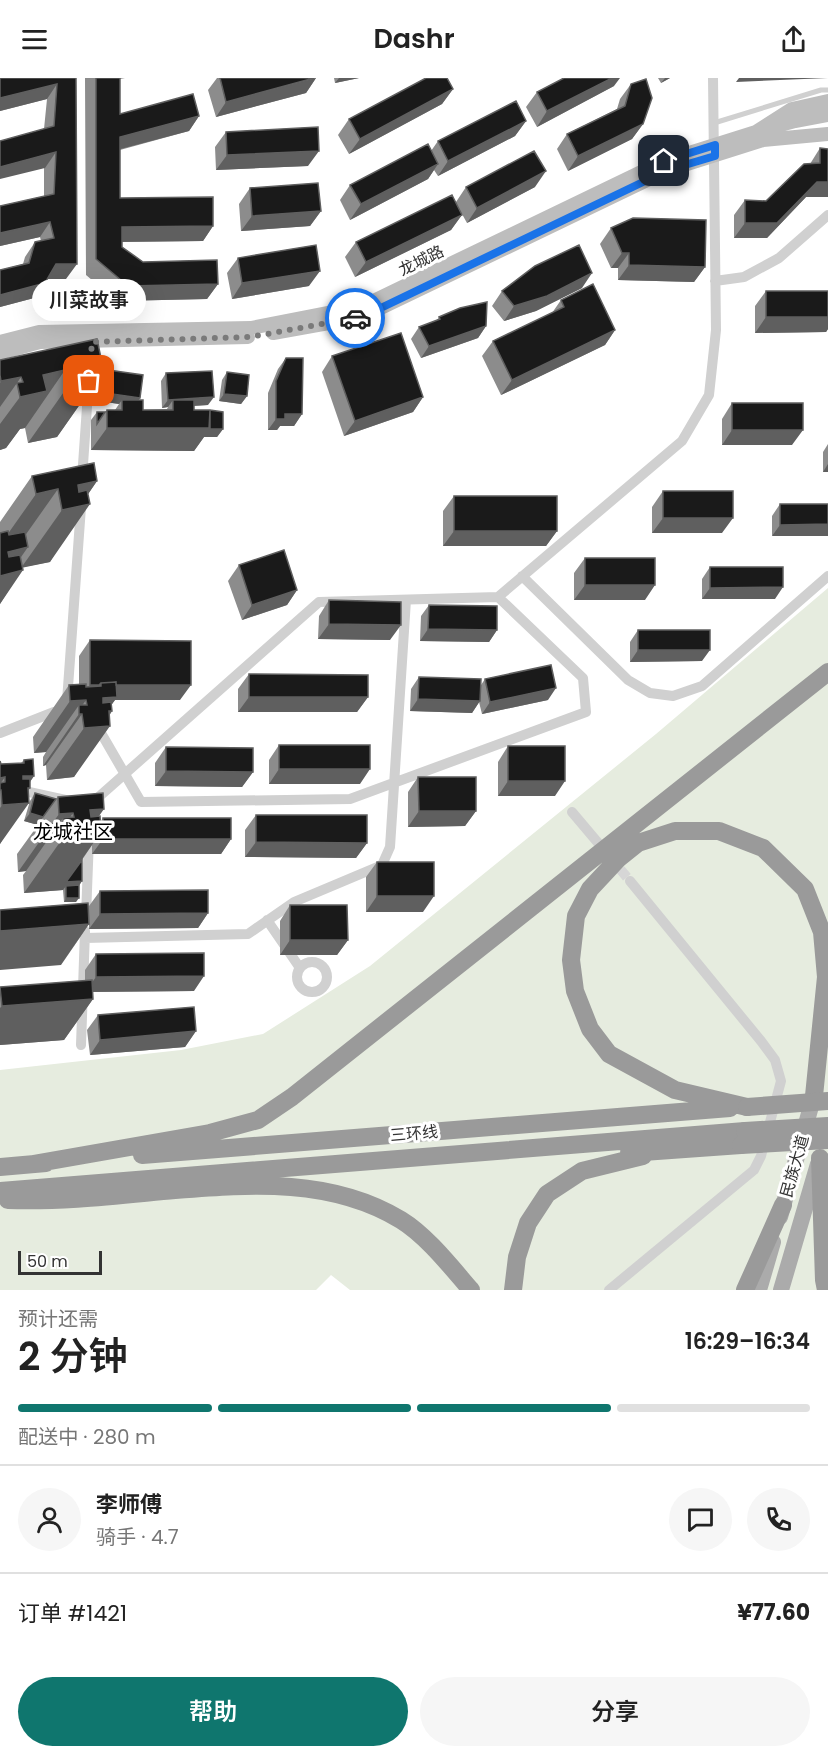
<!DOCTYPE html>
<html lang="zh">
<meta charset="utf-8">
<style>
:root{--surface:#fff;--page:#f6f6f6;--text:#222;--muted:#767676;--line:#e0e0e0;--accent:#0f766e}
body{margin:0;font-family:Poppins,"Noto Sans SC",sans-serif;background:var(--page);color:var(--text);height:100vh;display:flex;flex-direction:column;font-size:22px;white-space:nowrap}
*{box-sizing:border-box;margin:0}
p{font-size:20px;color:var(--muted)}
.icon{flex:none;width:33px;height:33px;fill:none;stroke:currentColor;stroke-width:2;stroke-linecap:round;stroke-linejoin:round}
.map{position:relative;height:1212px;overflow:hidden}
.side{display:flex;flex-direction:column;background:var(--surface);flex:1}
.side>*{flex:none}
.scale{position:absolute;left:18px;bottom:15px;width:84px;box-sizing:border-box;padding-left:6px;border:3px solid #333;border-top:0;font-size:16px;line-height:21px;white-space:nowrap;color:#333;-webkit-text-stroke:4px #fff;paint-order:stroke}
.pin{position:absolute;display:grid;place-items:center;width:51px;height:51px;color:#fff;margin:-26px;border-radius:12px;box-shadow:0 3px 9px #0006}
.courier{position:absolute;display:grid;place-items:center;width:60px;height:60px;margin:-30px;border:4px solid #1a73e8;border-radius:50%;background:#fff;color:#222;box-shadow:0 2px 8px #0007}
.bubble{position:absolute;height:42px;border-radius:21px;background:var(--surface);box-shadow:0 6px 24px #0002;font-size:20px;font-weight:600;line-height:42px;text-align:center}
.headline em{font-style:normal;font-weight:600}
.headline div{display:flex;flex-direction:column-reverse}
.headline{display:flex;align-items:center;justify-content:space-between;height:102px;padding:0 18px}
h1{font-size:39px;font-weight:600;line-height:45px}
.bar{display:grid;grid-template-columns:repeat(4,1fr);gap:9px 6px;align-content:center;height:72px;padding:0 18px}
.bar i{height:8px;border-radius:4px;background:var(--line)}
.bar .active{background:var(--accent)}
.bar p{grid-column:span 4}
.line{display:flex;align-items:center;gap:15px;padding:0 18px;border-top:2px solid var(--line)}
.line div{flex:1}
.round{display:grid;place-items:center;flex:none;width:63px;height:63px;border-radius:32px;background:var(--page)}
.action{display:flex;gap:12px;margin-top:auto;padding:12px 18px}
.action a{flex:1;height:69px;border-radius:36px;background:var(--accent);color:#fff;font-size:24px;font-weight:600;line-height:69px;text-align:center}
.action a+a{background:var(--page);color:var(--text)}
header{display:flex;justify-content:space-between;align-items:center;height:78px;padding:0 18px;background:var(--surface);font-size:27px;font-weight:600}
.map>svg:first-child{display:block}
.green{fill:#e6ecdf}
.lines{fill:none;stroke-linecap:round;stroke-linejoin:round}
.street-tunnel{stroke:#d6d6d6;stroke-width:10;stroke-dasharray:10 5;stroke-linecap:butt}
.lane{stroke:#d0d0d0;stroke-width:5}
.street{stroke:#d0d0d0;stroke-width:10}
.secondary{stroke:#bdbdbd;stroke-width:14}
.primary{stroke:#ababab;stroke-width:16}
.highway{stroke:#9a9a9a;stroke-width:18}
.highway-bridge{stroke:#9a9a9a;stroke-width:18}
.wall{fill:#8c8c8c}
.shaded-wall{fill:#5f5f5f}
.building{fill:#1a1a1a;stroke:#5f5f5f;stroke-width:1.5}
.done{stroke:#7a7a7a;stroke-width:6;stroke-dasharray:0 10.8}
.route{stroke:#1a73e8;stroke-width:8}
.labels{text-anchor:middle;stroke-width:6;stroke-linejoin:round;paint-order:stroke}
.street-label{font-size:16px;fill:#333;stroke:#fff}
.quarter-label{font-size:20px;fill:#000;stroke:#fff}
</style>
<header><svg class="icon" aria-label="menu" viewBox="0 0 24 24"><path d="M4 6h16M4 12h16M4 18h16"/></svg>Dashr<svg class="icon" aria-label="share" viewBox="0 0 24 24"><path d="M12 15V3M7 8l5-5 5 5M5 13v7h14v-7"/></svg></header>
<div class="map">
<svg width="828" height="1212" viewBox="0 0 828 1212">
<rect width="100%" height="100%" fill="#fff"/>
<!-- green -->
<path class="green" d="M828,510V1212H350L331,1197L316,1212H0V992L181,972L263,956L370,888L656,656Z"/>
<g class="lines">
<!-- street-tunnel -->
<path class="street-tunnel" d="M611,780L630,803"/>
<!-- lane -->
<path class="lane" d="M714,45L821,12H828"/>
<!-- street -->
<path class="street" d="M715,203L744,199L779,180L828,137
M82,401L89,300
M522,498L628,602L650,615L673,618L702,608L828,498
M67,623L81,429
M97,648L141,724L350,721L586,634L583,600L498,519
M0,655L54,634L62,633
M29,714L70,723
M93,724L319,524L498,519L682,363L709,317L716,252L713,0
M572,734L599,766
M86,838L89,760
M267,842L300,890
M85,860L248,856L294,824L382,787L390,769L406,522
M297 899a15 15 0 1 1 30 0a15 15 0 1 1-30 0Z
M81,967L85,853
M609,1212L754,1092L761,1078L781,1003L775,982L761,963L630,803"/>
<!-- secondary -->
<path class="secondary" d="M769,50L795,43L828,37
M273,255L362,239L668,92L763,62L828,56
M0,264L39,254L251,250L363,228L664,83L756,54L792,31L828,23
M0,275L40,264L248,259"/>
<!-- primary -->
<path class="primary" d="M780,1139L815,1014
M759,1212L773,1164
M781,1212L818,1086"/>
<!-- highway -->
<path class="highway" d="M747,1029L675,1012L609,976L590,951L575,913L571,882L576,838L590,811L618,781L638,765L675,753H719L763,770L805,811L822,854L826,899L814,1018
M629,1075L741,1067
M142,1077L730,1030
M820,1080L824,1202L826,1212
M33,1086L210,1055L258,1042L292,1019L828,594
M0,1089L46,1085
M0,1113L745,1053
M8,1122C64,1124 120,1117 175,1112C252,1106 332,1100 401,1142C427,1158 451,1189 471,1212
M513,1212L517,1179L528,1145L547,1116L582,1093L643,1078
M745,1212L783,1127"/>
<!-- highway-bridge -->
<path class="highway-bridge" d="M747,1029L828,1023
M745,1053L828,1048
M741,1067L828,1062"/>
</g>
<!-- wall -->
<path class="wall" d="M0,0H76L66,201H47L34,220L0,229V192L23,186L25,179L35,164L41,163L40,159L0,168V128L44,118V51L47,21L0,33Z
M85,0H125L120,1V36L199,38L189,53L120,72V120L213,148L203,163L122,164V169L143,184L218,206L207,221L117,223L86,197Z
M217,0H316L306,15L216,39L208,12Z
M334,0H359L335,5Z
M658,0H670L661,5Z
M631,6L643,46L632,61L568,93L557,71L567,56L617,31L620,21Z
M614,8L537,49L526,29L537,14Z
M453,11L442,26L349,76L338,57L349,41Z
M526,43L515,58L438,98L434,92L428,101L350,142L340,122L350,107L431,73L438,63Z
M226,54L308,88L216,92L215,69Z
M820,70L828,119H806L767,160H734V137L745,122L766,123L810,86Z
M466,109H535L467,145L462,136L451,152L355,199L345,179L356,164L456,124Z
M250,110L321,133L310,148L241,153L239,126Z
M611,150L705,189L694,204L618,202V190H611L600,166Z
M238,180L309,208L232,221L227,195Z
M582,210L536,233L504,243L492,228L502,213Z
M766,213H828V251L826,254L755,255V228Z
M561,222L615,252L605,267L501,317L482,278L493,263L552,235Z
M439,239L486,248L478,260L421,280L411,261L419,249L437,242Z
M332,278L423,319L413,334L344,358L322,294Z
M101,280L94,289L97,302L57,359L28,365L25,350L20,351L6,370L0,372V282Z
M286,280L302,336L294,348H280L277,352H268V315L278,291Z
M108,292L140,320L139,322L143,332L167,331L168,329L162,330L161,303L166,295L208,327L194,328V331L223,351L217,359H204L194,373L91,372V342L97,334H105L107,332H115L119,326L99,323L103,300Z
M227,294L247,318L241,326L219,323L222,302Z
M732,325L792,367H722V341Z
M828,366V394H823V374Z
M32,398L97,403L88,416L50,484L23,489L0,526V444Z
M663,413L722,455H652V429Z
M454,418L557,453L546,468H443V433Z
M780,426H828L772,458V438Z
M585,480L645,522H574V495Z
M239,487L297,512L287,527L242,542L228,503Z
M710,489L775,521H702V501Z
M329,522L390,562L318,561L319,538Z
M429,527L497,552L489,564L420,563L421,538Z
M638,552L702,583L630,584V564Z
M90,562L180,622H115L111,627L112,633L74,699L47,702L46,687L43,688V679L46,674L34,675L33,659L69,607H79V578Z
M249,596L368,619L357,634H238V611Z
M419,599L481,607L485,601L548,622L482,636L479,624L472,635L410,633L411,611Z
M279,667L360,706H269V682Z
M508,668L555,718H498V684Z
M166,669L253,694L242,709L155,708V685Z
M24,682L34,698L30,704L28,714L0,766V683L1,686L21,685Z
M418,699L476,733L465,748L408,749V714Z
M35,715L56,721L58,719L99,738L100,744L103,740L231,761L221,776H92V767L82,782V803L79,807L76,824H64L63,812L24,815L23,797L26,793L18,794L17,776L38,747L24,743L30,723Z
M256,737L367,765L356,780L245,779V752Z
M377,784L423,834H366V799Z
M100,813L208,835L198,850L89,851V846L61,887L89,845V828Z
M290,827L348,862L337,877H280V843Z
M96,876L194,913L93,914V921L64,962L0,967V909L85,903V892Z
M98,937L196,953L185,969L90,977L87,952Z"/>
<!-- shaded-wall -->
<path class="shaded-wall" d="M316,0L306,15L216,39L226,24Z
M339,0H359L335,5Z
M612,0H620L614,8L537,49L547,33Z
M665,0H670L661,5Z
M739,0H828L736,4Z
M57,6L47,21L0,33V20Z
M453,11L442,26L349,76L360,61Z
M199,38L189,53L109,74L120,59Z
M526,43L515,58L438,98L448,83Z
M643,46L632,61L568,93L578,78Z
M319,73L308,88L216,92L227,77Z
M56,74L45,90L0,101V89Z
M438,86L428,101L350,142L361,126Z
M546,93L535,109L467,145L477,130Z
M817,104H828V119H806L767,160H734L745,145Z
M321,133L310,148L241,153L252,138Z
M462,137L451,152L355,199L366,184Z
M50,144L40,159L0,168V155Z
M213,148L203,163L111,164L122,149Z
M622,175H629L618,190H611Z
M56,186H77L66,201H45Z
M629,187L705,189L694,204L618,202Z
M320,193L309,208L232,221L242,205Z
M592,195L582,210L536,233L504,243L514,228Z
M45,205L34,220L0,229V217Z
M218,206L207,221L117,223L128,208Z
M766,239H828V251L826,254L755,255Z
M486,248L478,260L421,280L429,268Z
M615,252L605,267L501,317L512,302Z
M101,280L83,304L97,302L57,359L28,365L68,308L88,283Z
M65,292L25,350L20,351L6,370L0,372V346L20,319L43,297Z
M21,299L17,305L0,329V305L1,303Z
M105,315L140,320L135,328L122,322L119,326L99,323Z
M224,316L247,318L241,326L219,323Z
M214,319L208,327L173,329V322L168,329L162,330L168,322Z
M423,319L413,334L344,358L355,343Z
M285,336H302L294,348H280L277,352H268L276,341Z
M184,346L223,351L217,359H204L194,373L91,372L107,350Z
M732,352H803L792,367H722Z
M828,386V394H823Z
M97,403L80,428L90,426L50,484L21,490L62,432L78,407Z
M58,411L17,469L0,467L36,416Z
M663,440H733L722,455H652Z
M828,446V458H772L780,447Z
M454,453H557L546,468H443Z
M28,469L10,495L23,492L0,526V485L8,474Z
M585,507H655L645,522H574Z
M783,509L775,521H702L710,510Z
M297,512L287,527L242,542L252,527Z
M329,546L401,547L390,562L318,561Z
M428,551L497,552L489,564L420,563Z
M638,572H710L702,583L630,584Z
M90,607H99L89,622H86L79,632V627L46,674L34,675L70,623L79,622Z
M101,607H191L180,622H115L96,649L109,633H112L101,649L110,648L74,699L47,702L84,650L101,608Z
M556,610L548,622L482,636L490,624Z
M249,619H368L357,634H238Z
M418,621L480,623L472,635L410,633Z
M79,636H82L46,687L43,688Z
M279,691H370L360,706H269Z
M166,693L253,694L242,709L155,708Z
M23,698H34L14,726L28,710H30L20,725H29L0,766V730Z
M5,699L0,706V700Z
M508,703H565L555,718H498Z
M104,731L87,755L101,754L66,804L82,803L77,811L66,808L63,812L24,815L65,757L90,732Z
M419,733H476L465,748L408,749Z
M30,735L43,739L38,747L24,743Z
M73,735L64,748L63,740L26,793L18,794L59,736Z
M103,761H231L221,776H92Z
M256,764L367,765L356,780L245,779Z
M377,818H434L423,834H366Z
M66,820H79L76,824H64Z
M208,835L198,850L89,851L100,836Z
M89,846L61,887L0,892V853Z
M290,862H348L337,877H280Z
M204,898L194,913L85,914L96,899Z
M93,921L64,962L0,967V930L2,928Z
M196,953L185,969L90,977L100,962Z"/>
<!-- building -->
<path class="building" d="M0,0H76L77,186H56L45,205L0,217V192L29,185L35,164L54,160L50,144L0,155V128L54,116L56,74L0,89V63L54,48L57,6L0,20Z
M96,0H120V36L193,16L199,38L120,59V120L213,119V148L122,149V169L143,184L217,182L218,206L128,208L96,181Z
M220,0H314L226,24Z
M426,0H447L453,11L360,61L349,41Z
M564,0H612L547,33L537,14Z
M646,1L652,20L643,46L578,78L567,56L625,28L631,6Z
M516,23L526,43L448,83L438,63Z
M318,49L319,73L227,77L226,54Z
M428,66L438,86L361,126L350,107Z
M820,70L828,71V104H817L777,145H745V122L766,123L804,86L820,85Z
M534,73L546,93L477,130L466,109Z
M318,105L321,133L252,138L250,110Z
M452,117L462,137L366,184L356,164Z
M633,140L706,142L705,189L629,187V175H622L611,150Z
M316,167L320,193L242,205L238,180Z
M579,167L592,195L547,218L514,228L502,213L535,188Z
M593,206L615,252L512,302L493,263L564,229L561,222Z
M766,213H828V239H766Z
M487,224L486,248L429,268L419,249L440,241L439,239L460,230Z
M401,255L423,319L355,343L332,278Z
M97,261L101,280L88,283L89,289L94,288L97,302L68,308L65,292L43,297L47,313L20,319L17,305L23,304L21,299L1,303L0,297V282Z
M286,280H303L302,336H285V341H276V303Z
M108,292L143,297L140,320L105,315Z
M212,293L214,319L168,322L166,295Z
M227,294L249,297L247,318L224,316Z
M122,322H143V332H173V322H194V332H210V350H107V332H122Z
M732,325H803V352H732Z
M210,332L223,334V351H209Z
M97,334H105L97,346Z
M94,385L97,403L78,407L79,414L87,412L90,426L62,432L58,411L36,416L32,398Z
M663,413H733V440H663Z
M454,418H557V453H454Z
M780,426H828V446L780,447Z
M8,453L9,457L25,454L28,469L8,474L9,479L20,477L23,492L0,498V455Z
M284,472L297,512L252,527L239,487Z
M585,480H655V507H585Z
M710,489H783V509L710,510Z
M329,522L401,524V547L329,546Z
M429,527L497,528V552L428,551Z
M638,552H710V572H638Z
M90,562L191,563V607H116V604L101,605L99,607H90Z
M551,587L556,610L490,624L485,601Z
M249,596L368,597V619H249Z
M419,599L481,601L480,623L418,621Z
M116,604L117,619L103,620V625L111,624L112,633H109L110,648L84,650L82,636H79V627H87L86,622L70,623L69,607L86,606V609L101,608V605Z
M279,667H370V691H279Z
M508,668H565V703H508Z
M166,669L253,670V694L166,693Z
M33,681L34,698H23V701H30V710H28L29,725L2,727L1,712H0V705L5,704V699L0,700V683L1,686L24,685V682Z
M418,699H476V733H419Z
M35,715L56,721L43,739L30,735Z
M103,715L104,731L90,732L91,739L100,738L101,754L65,757L63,740L74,739L73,735L59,736L58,719Z
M256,737H367V765L256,764Z
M103,740H231V761H103Z
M82,782V803L66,804Z
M377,784H434V818H377Z
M79,807V820H66V808Z
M208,812V835L100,836V813Z
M88,825L89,846L0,853V832Z
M290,827H347L348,862H290Z
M204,875V898L96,899V876Z
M92,902L93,921L2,928L0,909Z
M194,929L196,953L100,962L98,937Z"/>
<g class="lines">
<!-- done -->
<path class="done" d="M89,303L92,264L250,259L355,240"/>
<!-- route -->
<path class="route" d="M355,240L362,239L668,92L715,78V67L664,83"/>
</g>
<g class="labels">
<!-- street labels -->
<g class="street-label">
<text transform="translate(421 182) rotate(-26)" y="6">龙城路</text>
<text transform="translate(414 1055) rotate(-5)" y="6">三环线</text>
<text transform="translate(794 1088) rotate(-74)" y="6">民族大道</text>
</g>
<!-- quarter labels -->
<g class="quarter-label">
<text x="73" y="761">龙城社区</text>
</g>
</g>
</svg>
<div class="scale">50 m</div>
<div class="pin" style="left:89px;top:303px;background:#ea580c"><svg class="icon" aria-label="bag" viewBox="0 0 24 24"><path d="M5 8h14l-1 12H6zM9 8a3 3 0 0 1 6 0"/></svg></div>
<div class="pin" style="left:664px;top:83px;background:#1f2937"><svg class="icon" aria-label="home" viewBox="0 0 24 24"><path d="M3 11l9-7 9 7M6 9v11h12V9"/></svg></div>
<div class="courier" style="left:355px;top:240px"><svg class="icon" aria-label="car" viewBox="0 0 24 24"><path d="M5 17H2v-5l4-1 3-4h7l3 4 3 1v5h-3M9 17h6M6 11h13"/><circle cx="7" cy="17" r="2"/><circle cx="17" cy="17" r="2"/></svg></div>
<div class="bubble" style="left:32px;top:201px;width:114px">川菜故事</div>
</div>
<section class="side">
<div class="headline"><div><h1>2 分钟</h1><p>预计还需</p></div><em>16:29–16:34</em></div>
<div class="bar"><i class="active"></i><i class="active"></i><i class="active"></i><i></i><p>配送中 · 280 m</p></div>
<div class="line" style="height:108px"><a class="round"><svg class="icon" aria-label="person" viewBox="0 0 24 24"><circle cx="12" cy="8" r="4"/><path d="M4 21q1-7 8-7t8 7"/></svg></a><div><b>李师傅</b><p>骑手 · 4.7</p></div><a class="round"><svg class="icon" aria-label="chat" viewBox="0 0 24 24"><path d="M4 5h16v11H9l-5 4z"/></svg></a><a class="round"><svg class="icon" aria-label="phone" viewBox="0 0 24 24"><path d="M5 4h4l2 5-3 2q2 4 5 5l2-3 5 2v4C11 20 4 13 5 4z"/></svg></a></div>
<div class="line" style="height:78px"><div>订单 #1421</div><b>¥77.60</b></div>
<div class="action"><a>帮助</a><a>分享</a></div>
</section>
